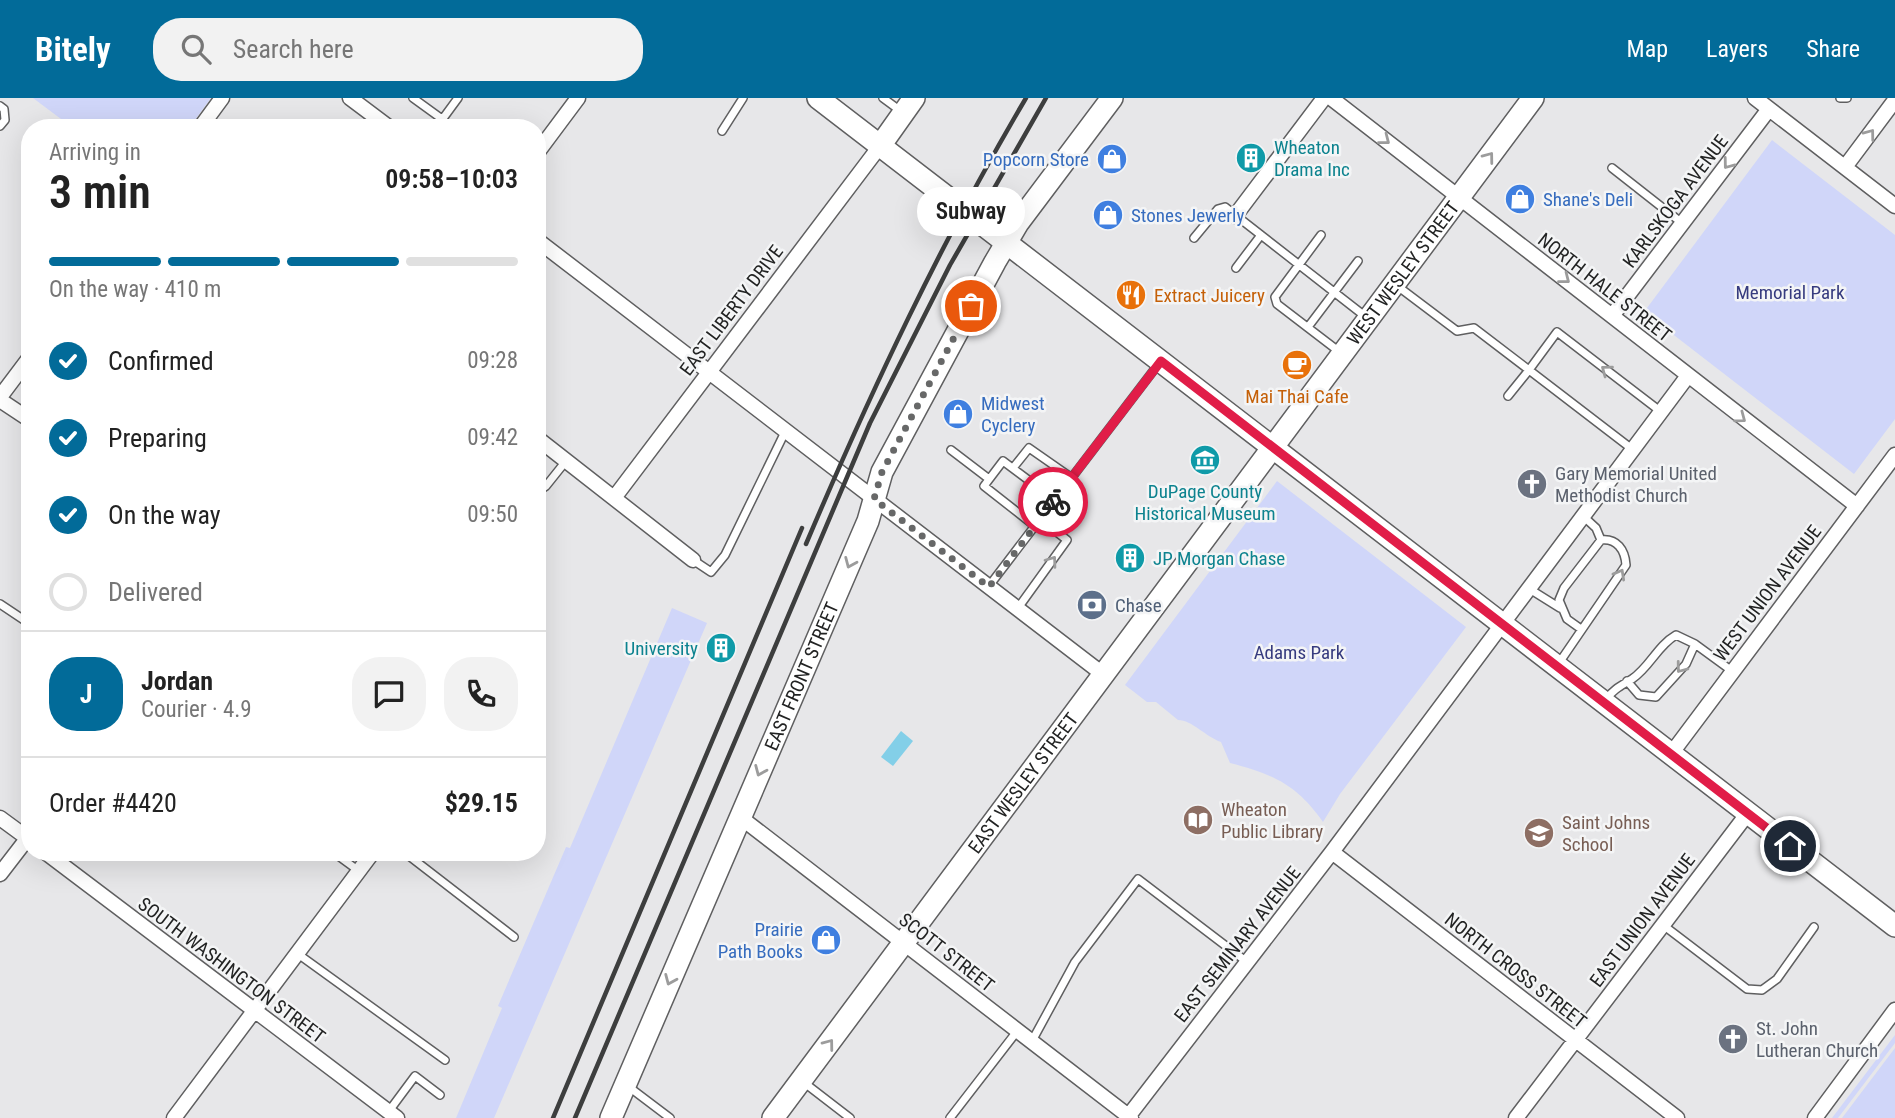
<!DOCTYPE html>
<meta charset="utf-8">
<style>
:root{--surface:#fff;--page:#f2f2f2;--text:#222;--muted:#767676;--line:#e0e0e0;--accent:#026b99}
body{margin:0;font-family:"Roboto Condensed",sans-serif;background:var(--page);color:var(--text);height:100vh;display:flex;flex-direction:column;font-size:26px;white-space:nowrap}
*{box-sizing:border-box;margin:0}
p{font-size:23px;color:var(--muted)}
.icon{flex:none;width:38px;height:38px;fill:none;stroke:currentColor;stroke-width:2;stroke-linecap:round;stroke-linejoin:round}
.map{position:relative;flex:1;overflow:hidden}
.side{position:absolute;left:21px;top:21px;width:525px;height:742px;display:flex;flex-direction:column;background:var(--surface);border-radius:28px;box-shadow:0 7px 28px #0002}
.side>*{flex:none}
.pin{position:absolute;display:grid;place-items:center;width:60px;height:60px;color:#fff;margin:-30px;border:4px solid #fff;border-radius:50%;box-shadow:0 2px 7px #0007}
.courier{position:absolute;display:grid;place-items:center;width:70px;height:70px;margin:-35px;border:5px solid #e11d48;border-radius:50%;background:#fff;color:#222;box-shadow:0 2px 9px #0007}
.bubble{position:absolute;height:49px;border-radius:24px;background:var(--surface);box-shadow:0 7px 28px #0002;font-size:23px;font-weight:600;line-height:49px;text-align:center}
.head em{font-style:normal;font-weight:600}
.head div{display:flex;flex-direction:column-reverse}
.head{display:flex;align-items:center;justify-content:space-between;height:119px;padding:0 28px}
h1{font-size:46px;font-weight:600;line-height:52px}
.bar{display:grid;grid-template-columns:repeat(4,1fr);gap:10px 7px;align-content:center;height:84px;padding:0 28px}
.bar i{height:9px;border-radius:5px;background:var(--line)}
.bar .on{background:var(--accent)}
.bar p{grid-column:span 4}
.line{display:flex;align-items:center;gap:18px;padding:0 28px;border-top:2px solid var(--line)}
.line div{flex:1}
.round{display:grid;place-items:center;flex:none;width:74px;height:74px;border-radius:28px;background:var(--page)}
ol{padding:0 28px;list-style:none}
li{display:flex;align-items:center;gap:21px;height:77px}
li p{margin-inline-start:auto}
li .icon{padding:7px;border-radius:50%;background:var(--accent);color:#fff;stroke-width:4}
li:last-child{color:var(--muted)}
li i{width:38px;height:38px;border:4px solid var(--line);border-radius:50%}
header{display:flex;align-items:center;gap:42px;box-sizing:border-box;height:98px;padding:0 35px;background:var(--accent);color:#fff}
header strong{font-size:33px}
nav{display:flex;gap:38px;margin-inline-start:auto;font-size:24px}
.search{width:490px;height:63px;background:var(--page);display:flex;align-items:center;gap:18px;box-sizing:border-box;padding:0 24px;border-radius:28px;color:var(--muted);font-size:26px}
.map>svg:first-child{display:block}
.green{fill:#d0d6f9}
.water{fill:#83cfe8}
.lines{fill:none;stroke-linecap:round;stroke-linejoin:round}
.lane-casing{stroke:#5f5f60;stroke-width:10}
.street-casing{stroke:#5f5f60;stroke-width:17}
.secondary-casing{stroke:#5f5f60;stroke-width:24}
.lane{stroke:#fff;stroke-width:7}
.street{stroke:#fff;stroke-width:14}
.secondary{stroke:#fff;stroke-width:21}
.rail{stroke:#3d3e3e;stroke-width:4.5}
.oneway{stroke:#9c9c9c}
.done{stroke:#676868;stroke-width:7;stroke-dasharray:0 12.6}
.route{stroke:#e11d48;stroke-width:9}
.labels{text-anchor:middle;stroke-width:5;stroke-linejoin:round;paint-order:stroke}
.culture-label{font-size:19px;fill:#0d838f;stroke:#f4f5f6;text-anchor:start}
.shop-label{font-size:19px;fill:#366cbe;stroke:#f4f5f6;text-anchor:start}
.street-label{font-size:19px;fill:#222323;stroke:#f4f5f6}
.park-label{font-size:19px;fill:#363b7f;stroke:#f4f5f6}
.food-label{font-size:19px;fill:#c56008;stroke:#f4f5f6;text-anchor:start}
.worship-label{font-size:19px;fill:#5b616d;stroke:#f4f5f6;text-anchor:start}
.service-label{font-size:19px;fill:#4e5e75;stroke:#f4f5f6;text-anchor:start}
.education-label{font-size:19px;fill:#785e54;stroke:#f4f5f6;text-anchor:start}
</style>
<header>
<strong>Bitely</strong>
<div class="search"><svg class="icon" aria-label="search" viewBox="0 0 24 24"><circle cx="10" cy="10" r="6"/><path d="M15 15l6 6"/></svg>Search here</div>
<nav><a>Map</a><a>Layers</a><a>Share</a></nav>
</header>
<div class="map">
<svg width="1895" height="1020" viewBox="0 0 1895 1020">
<rect width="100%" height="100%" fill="#e7e7e9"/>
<!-- green -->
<path class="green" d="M33,0H211L189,30H73Z
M1772,42L1895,137V321L1854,376L1644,214Z
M1277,383L1466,529L1340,696L1323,724C1297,687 1273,676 1230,665L1221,644C1206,639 1192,622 1178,622L1156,604H1147L1125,587Z
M672,510L707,525L494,1020H456L502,910L498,908L566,749L570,750Z
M1895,937V945L1838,1020H1832Z
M1895,950V1020H1842Z"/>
<!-- water -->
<path class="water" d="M901,633L913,643L893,668L881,659Z"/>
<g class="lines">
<!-- lane casing -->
<g class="lane-casing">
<path id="lane" d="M413,0L442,21
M883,0L902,14
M1840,0H1847
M0,8L4,11L5,22L0,28
M436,30L458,0
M722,33L743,0
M1612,70L1682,125
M1321,137L1275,199L1277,206L1341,255
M1194,140L1218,111L1225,109L1366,219
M1236,170L1261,137
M1396,187L1457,233L1474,230L1529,272L1508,298
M1308,229L1358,163
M1632,351L1529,272L1557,234L1660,313
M951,352L989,381
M1013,370L1029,350L1072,380
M537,394L546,388L566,363
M1583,418L1596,430L1601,442
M1035,428L984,388L1003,363L1055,402
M693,462L711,474L725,457L785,334
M989,488L1160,264
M1528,490L1560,510
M0,506L30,526
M1018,510L1067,442L1040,421
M1695,546L1732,573
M1559,565L1626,467C1625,452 1617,440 1601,442L1564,490L1559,502L1567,521L1581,531
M1606,601C1615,590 1621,588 1632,581C1650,569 1657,548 1676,537L1695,546L1686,566L1656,599L1639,597L1627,583
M333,754L359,773
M404,754L514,839
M1663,827L1747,891L1762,892L1777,881L1814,829
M298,856L445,962
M1032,943L1075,864L1138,781L1247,864
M802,983L850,1020
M629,989L670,1020
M389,1013L415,978L440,997
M950,1020L1018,932"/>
</g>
<!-- street casing -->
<g class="street-casing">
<path id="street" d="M350,0L390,30
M1331,0L1857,408
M1755,0L1895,108
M200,30L222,0
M537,55L578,0
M1845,69L1895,2
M1235,118L1324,0
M537,142L1104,577
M1612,218L1769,11
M0,299L30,259
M0,302L30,322
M537,340L693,462
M614,400L880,48
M1671,656L1895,357
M740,719L1131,1020
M0,720L30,742
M45,754L397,1020
M1332,754L1677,1020
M0,776L30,737
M174,1020L373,754
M1127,1020L1332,754L1687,279
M1516,1020L1748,715
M1815,1020L1895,912"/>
</g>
<!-- secondary casing -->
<g class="secondary-casing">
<g id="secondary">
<path d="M818,0L1895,828"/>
<path d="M880,48L914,0"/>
<path id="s1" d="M611,1020L868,423L882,374L995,164L1018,125L1112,0"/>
<path id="s2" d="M773,1020L1533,0"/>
</g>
</g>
<!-- lane -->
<use href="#lane" class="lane"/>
<!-- street -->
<use href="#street" class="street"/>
<!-- secondary -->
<use href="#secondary" class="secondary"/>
<!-- rail -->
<path class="rail" d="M806,446C871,293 941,144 1026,0
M553,1020L802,430
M575,1020L870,325L950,167L1046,0"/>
</g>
<!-- one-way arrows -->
<defs><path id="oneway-chevron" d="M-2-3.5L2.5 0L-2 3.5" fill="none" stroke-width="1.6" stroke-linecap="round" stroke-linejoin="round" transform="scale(1.75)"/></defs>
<g class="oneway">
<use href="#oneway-chevron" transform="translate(1870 36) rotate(-53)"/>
<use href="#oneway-chevron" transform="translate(1385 42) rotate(38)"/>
<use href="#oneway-chevron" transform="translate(1489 59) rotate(-53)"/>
<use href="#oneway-chevron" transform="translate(1728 66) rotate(127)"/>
<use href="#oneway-chevron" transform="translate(1565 181) rotate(38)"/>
<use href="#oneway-chevron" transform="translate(1606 272) rotate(-143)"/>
<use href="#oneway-chevron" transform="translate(1741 320) rotate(37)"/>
<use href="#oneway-chevron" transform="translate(1052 463) rotate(-54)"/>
<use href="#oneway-chevron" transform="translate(850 465) rotate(113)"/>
<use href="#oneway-chevron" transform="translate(1620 476) rotate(-61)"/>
<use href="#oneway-chevron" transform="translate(1681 570) rotate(127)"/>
<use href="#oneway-chevron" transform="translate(760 673) rotate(113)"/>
<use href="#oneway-chevron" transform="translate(670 882) rotate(113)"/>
<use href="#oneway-chevron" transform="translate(829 946) rotate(-53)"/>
</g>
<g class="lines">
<!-- done -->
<path class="done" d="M971,208L882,374L874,401L989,489L1053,404"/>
<!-- route -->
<path class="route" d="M1053,404L1161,263L1790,748"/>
</g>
<!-- icons -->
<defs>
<g id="building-disc" transform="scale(1.575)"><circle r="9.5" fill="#0f9aa8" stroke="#f4f5f6"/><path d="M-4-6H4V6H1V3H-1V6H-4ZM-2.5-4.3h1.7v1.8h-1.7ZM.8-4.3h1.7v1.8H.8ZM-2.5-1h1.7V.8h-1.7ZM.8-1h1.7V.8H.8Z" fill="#fff"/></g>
<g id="shop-disc" transform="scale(1.575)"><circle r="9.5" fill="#3f7fe0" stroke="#f4f5f6"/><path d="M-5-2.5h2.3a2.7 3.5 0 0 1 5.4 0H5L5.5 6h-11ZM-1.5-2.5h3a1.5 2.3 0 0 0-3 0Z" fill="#fff"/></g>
<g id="restaurant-disc" transform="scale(1.575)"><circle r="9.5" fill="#e8710a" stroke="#f4f5f6"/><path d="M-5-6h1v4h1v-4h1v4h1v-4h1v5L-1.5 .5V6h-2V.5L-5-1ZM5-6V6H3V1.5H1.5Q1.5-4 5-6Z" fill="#fff"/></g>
<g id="cafe-disc" transform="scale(1.575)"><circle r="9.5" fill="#e8710a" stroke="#f4f5f6"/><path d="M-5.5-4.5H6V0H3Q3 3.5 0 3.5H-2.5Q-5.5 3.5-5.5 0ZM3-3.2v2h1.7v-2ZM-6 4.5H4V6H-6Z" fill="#fff"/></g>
<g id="museum-disc" transform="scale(1.575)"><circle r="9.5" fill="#0f9aa8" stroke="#f4f5f6"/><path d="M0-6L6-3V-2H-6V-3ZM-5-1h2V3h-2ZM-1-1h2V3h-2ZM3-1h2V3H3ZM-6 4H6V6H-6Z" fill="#fff"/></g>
<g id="church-disc" transform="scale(1.575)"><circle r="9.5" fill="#6b7280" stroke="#f4f5f6"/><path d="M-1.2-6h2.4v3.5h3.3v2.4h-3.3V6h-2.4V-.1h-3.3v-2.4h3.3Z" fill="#fff"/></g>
<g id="bank-disc" transform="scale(1.575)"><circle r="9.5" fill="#5c6f8a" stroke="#f4f5f6"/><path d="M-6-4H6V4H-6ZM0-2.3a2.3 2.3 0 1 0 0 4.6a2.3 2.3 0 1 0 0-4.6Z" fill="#fff"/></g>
<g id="library-disc" transform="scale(1.575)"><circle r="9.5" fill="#8d6e63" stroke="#f4f5f6"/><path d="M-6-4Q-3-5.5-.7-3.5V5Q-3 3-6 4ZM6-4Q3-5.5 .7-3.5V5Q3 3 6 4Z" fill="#fff"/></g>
<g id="school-disc" transform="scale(1.575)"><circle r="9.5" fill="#8d6e63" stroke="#f4f5f6"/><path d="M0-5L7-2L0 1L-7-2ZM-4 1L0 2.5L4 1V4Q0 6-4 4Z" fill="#fff"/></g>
</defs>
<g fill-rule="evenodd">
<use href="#building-disc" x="1251" y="60"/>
<use href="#shop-disc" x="1112" y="61"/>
<use href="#shop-disc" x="1520" y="101"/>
<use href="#shop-disc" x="1108" y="117"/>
<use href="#restaurant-disc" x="1131" y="197"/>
<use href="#cafe-disc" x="1297" y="267"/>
<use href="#shop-disc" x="958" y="316"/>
<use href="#museum-disc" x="1205" y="362"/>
<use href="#church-disc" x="1532" y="386"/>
<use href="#building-disc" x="1130" y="460"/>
<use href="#bank-disc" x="1092" y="507"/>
<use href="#building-disc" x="721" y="550"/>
<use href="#library-disc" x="1198" y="722"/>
<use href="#school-disc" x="1539" y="735"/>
<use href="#shop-disc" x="826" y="842"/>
<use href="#church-disc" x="1733" y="941"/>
</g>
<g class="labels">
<!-- culture labels -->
<g class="culture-label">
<text x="1274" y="56">Wheaton<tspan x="1274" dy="22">Drama Inc</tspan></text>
<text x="1205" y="400" text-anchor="middle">DuPage County<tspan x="1205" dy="22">Historical Museum</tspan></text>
<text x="1153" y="467">JP Morgan Chase</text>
<text x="698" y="557" text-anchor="end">University</text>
</g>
<!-- shop labels -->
<g class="shop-label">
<text x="1089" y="68" text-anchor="end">Popcorn Store</text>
<text x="1543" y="108">Shane's Deli</text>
<text x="1131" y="124">Stones Jewerly</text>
<text x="981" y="312">Midwest<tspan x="981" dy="22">Cyclery</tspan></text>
<text x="803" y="838" text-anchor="end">Prairie<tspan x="803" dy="22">Path Books</tspan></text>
</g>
<!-- street labels -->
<g class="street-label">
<text transform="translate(1675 103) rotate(-53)" y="7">KARLSKOGA AVENUE</text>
<text dy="7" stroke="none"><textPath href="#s2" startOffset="1054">WEST WESLEY STREET</textPath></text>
<text transform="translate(1605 189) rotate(38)" y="7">NORTH HALE STREET</text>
<text transform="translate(731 212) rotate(-53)" y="7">EAST LIBERTY DRIVE</text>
<text transform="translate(1767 495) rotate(-53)" y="7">WEST UNION AVENUE</text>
<text dy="7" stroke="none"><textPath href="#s1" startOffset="481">EAST FRONT STREET</textPath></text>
<text dy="7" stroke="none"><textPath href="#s2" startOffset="418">EAST WESLEY STREET</textPath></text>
<text transform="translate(1642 822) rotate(-53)" y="7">EAST UNION AVENUE</text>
<text transform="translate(1237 846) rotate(-52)" y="7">EAST SEMINARY AVENUE</text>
<text transform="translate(947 854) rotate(38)" y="7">SCOTT STREET</text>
<text transform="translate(232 872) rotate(37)" y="7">SOUTH WASHINGTON STREET</text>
<text transform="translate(1516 872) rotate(38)" y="7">NORTH CROSS STREET</text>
</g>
<!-- park labels -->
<g class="park-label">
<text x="1790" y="201">Memorial Park</text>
<text x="1299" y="561">Adams Park</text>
</g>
<!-- food labels -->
<g class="food-label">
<text x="1154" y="204">Extract Juicery</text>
<text x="1297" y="305" text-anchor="middle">Mai Thai Cafe</text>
</g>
<!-- worship labels -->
<g class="worship-label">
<text x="1555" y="382">Gary Memorial United<tspan x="1555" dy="22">Methodist Church</tspan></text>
<text x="1756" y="937">St. John<tspan x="1756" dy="22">Lutheran Church</tspan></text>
</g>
<!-- service labels -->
<g class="service-label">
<text x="1115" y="514">Chase</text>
</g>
<!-- education labels -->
<g class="education-label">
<text x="1221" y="718">Wheaton<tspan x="1221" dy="22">Public Library</tspan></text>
<text x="1562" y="731">Saint Johns<tspan x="1562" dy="22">School</tspan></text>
</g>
</g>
</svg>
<div class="pin" style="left:971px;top:208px;background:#ea580c"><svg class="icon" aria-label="bag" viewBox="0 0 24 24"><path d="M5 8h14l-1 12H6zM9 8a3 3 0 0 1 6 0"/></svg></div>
<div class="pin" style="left:1790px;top:748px;background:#1f2937"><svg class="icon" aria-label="home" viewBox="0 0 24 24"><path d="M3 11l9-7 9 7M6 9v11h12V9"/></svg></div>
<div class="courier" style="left:1053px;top:404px"><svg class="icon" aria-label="bike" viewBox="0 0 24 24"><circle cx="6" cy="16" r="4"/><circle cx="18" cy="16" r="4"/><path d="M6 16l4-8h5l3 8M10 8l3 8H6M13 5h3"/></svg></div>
<div class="bubble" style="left:917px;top:89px;width:108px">Subway</div>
<section class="side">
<div class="head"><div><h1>3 min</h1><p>Arriving in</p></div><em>09:58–10:03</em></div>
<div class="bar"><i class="on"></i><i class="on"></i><i class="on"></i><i></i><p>On the way · 410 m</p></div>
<ol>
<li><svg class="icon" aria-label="check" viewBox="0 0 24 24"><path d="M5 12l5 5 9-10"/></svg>Confirmed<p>09:28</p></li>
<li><svg class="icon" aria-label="check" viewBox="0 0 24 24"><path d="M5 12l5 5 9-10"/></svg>Preparing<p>09:42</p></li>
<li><svg class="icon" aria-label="check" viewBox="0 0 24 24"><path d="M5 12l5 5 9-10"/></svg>On the way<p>09:50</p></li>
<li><i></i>Delivered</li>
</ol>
<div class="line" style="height:126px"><b class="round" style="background:var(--accent);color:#fff">J</b><div><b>Jordan</b><p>Courier · 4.9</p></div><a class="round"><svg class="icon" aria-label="chat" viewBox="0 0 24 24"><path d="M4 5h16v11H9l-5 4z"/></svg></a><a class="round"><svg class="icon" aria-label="phone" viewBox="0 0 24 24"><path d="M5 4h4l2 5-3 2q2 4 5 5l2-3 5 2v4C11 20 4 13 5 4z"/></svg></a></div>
<div class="line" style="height:91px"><div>Order #4420</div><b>$29.15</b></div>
</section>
</div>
